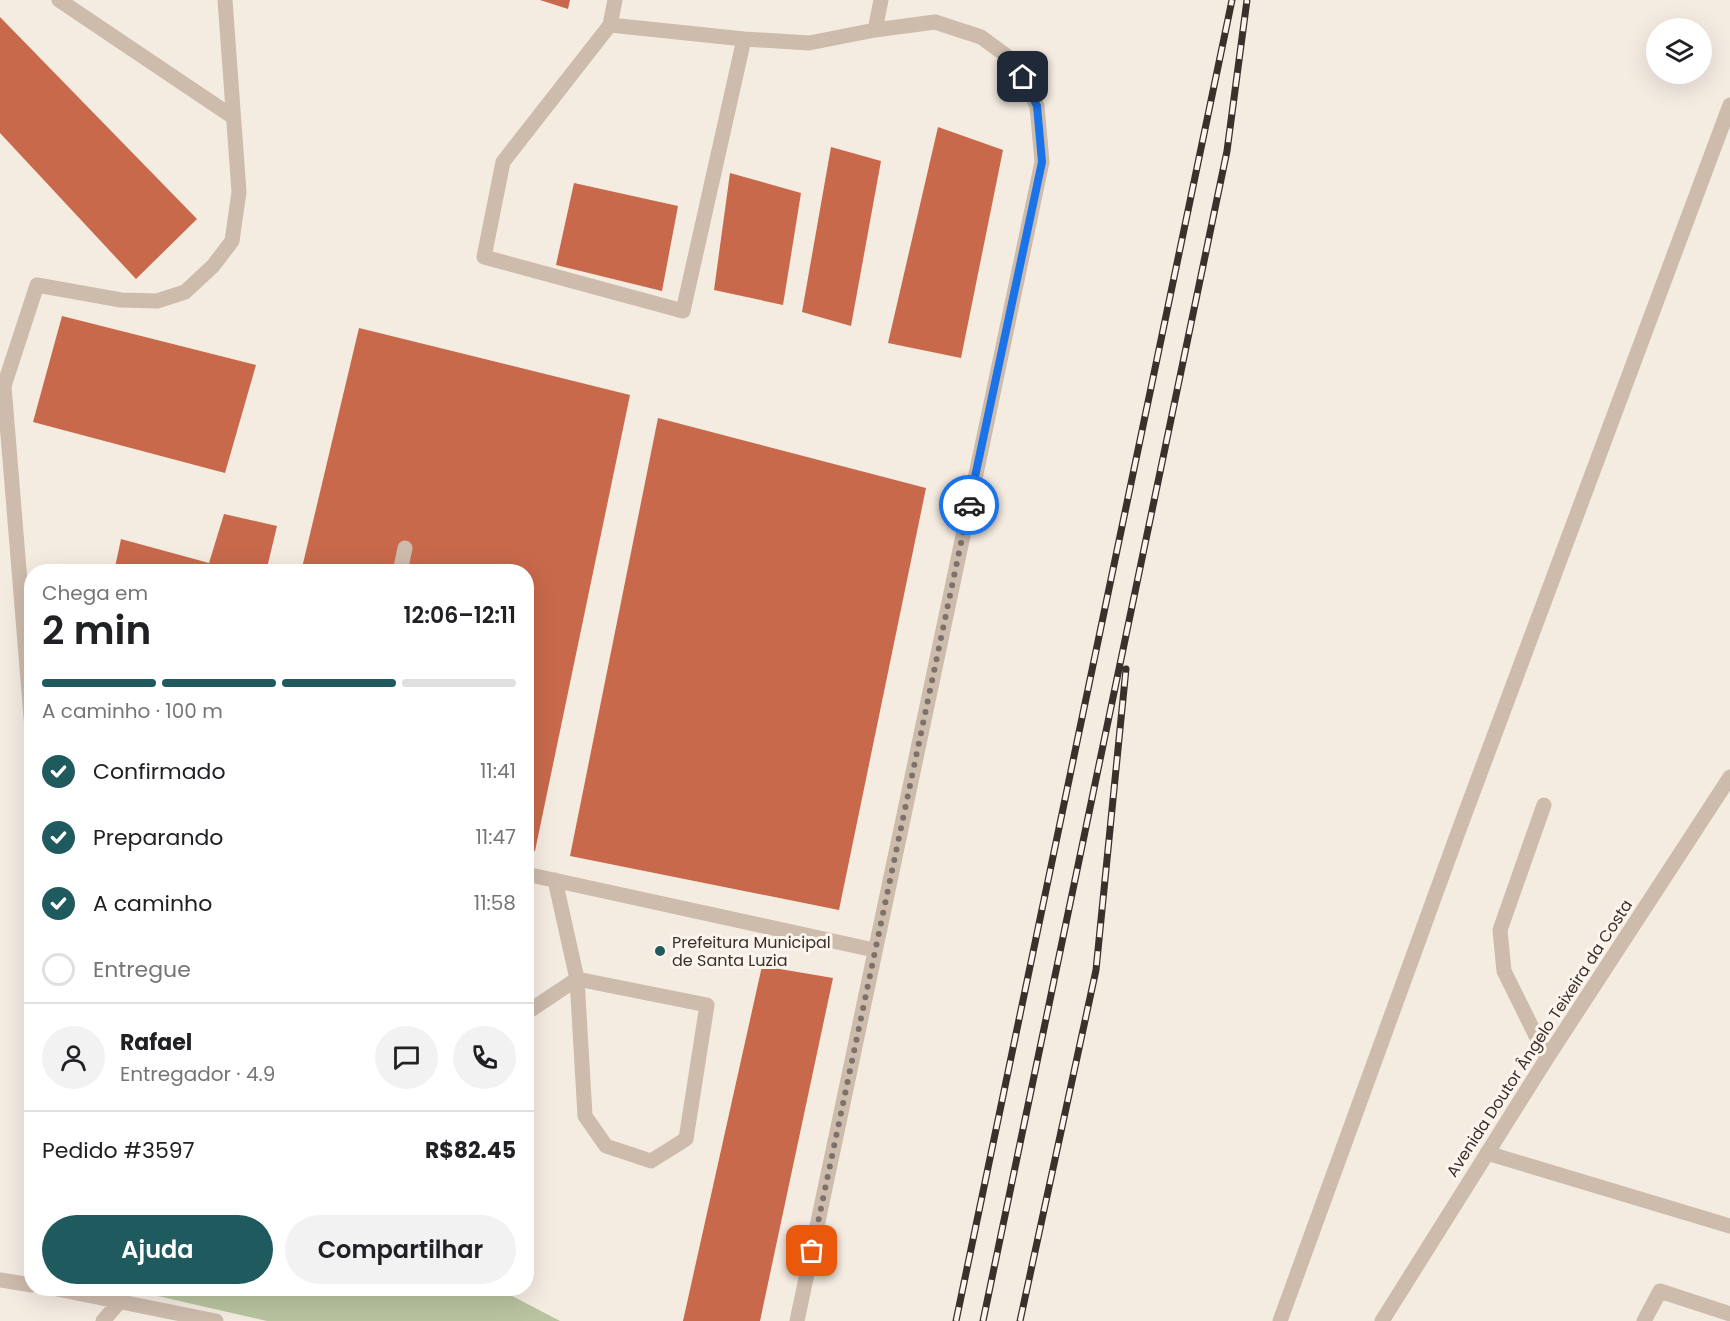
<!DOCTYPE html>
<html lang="pt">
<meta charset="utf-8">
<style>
:root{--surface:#fff;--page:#f2f2f2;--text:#202124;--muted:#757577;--line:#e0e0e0;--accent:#1f5a5e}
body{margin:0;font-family:Poppins,sans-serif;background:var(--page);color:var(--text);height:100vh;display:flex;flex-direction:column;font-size:22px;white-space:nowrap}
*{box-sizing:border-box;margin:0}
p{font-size:20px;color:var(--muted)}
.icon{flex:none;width:33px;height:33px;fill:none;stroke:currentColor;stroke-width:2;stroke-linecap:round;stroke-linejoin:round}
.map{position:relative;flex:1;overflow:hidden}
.panel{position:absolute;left:24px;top:564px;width:510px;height:732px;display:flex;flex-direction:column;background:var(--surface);border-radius:24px;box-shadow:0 6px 24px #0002}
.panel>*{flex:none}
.buttons{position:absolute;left:1646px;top:18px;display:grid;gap:12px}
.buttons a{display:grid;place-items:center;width:66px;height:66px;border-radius:50%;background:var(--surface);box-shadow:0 6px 24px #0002;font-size:30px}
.pin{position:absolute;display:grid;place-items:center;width:51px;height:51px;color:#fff;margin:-26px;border-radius:12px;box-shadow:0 3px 9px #0006}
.courier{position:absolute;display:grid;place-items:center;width:60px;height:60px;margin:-30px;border:4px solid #1a73e8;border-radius:50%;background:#fff;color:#222;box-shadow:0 2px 8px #0007}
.summary em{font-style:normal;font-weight:600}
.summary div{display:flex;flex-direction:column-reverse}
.summary{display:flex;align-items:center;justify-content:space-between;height:102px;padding:0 18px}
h1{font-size:39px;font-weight:600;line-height:45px}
.bar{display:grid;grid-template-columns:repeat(4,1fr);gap:9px 6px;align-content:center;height:72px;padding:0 18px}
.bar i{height:8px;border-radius:4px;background:var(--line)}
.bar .active{background:var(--accent)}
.bar p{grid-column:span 4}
.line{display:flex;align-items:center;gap:15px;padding:0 18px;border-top:2px solid var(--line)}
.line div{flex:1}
.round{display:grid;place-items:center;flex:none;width:63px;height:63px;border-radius:32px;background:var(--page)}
ol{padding:0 18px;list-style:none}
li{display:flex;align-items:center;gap:18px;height:66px}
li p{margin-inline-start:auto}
li .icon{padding:6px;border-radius:50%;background:var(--accent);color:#fff;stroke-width:4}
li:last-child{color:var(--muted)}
li i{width:33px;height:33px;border:3px solid var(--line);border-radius:50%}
.cta{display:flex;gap:12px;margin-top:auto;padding:12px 18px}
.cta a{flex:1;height:69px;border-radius:36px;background:var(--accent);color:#fff;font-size:24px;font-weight:600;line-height:69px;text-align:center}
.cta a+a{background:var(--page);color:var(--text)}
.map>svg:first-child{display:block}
.green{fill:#b8c4a0}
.building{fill:#c8694b}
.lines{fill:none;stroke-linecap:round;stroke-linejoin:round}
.minor{stroke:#cdbbac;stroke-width:15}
.rail-casing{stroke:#3b302b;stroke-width:7}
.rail{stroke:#fbf5ee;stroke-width:4.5;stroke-dasharray:14;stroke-linecap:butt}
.done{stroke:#7c716b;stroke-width:6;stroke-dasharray:0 10.8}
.route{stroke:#1a73e8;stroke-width:8}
.poi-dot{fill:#1f5a5e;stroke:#fbf5ee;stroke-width:2}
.labels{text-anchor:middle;stroke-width:6;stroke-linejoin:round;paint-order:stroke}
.poi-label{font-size:16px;fill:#3b302b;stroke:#fbf5ee;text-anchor:start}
.street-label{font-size:16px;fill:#3b302b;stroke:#fbf5ee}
</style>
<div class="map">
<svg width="1730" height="1321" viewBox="0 0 1730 1321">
<rect width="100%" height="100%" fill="#f4ebe1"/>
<!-- green -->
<path class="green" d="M127,1289H499L560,1321H267Z"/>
<!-- building -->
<path class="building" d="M540,0H570L568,9Z
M0,17L197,219L136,279L0,133Z
M938,127L1003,150L961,358L888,343Z
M831,147L881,161L851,326L802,312Z
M730,173L801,193L783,305L714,290Z
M574,183L678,206L662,291L556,265Z
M62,316L256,365L225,473L33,422Z
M359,328L630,395L535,851L526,849V572H301Z
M658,418L926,488L839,910L570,856Z
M224,514L277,526L266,572H114L121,539L209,563Z
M762,966L833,978L760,1321H683Z"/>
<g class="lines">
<!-- minor -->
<path class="minor" d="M59,0L233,117
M615,0L610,25L744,39L809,43L875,30L935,22L981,37L1015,62L1037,106L1042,162L797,1321
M610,25L503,162L484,257L683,311L744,39
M875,30L881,0
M400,572L405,548
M32,729L4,386L37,285L121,300L157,301L185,292L213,266L232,241L239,192L225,0
M1544,805L1500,930L1504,971L1547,1058
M526,874L874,950
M526,1007L532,1009L577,979L707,1005L686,1139L651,1161L606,1146L585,1116L577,979L555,880
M1487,1153L1730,1226
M0,1280L32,1285
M52,1288L216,1321
M103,1321L121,1300
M1280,1321L1460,827L1730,105
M1382,1321L1547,1058L1730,777
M1644,1321L1660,1291L1730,1314"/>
<!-- rail casing -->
<g class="rail-casing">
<path id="rail" d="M956,1321L1232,0
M983,1321L1227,151L1247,0
M1020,1321L1096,970L1126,669"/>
</g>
<!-- rail -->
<use href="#rail" class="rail"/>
</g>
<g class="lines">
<!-- done -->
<path class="done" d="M812,1251L969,505"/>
<!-- route -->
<path class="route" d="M969,505L1042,162L1037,106L1023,77"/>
</g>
<!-- markers -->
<circle class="poi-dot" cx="660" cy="951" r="6"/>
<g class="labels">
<!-- poi labels -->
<g class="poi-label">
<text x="672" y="948">Prefeitura Municipal<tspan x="672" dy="18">de Santa Luzia</tspan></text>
</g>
<!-- street labels -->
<g class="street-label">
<text transform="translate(1539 1038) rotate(-57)" y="6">Avenida Doutor Ângelo Teixeira da Costa</text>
</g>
</g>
</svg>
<div class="buttons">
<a><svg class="icon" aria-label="layers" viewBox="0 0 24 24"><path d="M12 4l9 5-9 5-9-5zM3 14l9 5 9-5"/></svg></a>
</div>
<div class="pin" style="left:812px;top:1251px;background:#ea580c"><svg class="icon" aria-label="bag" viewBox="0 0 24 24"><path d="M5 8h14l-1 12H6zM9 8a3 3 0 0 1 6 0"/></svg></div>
<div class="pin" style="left:1023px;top:77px;background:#1f2937"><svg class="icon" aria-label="home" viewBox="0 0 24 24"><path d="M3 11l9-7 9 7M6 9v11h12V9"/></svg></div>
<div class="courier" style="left:969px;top:505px"><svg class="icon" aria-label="car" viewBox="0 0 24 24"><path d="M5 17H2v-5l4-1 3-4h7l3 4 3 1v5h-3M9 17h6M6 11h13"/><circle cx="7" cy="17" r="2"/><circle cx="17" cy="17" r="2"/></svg></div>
<section class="panel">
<div class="summary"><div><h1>2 min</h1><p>Chega em</p></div><em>12:06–12:11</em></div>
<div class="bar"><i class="active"></i><i class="active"></i><i class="active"></i><i></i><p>A caminho · 100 m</p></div>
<ol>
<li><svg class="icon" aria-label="check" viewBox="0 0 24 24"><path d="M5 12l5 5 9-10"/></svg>Confirmado<p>11:41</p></li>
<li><svg class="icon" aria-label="check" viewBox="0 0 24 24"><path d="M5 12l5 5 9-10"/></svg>Preparando<p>11:47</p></li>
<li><svg class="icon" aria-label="check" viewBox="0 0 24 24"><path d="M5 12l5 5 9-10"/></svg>A caminho<p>11:58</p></li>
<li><i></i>Entregue</li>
</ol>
<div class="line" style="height:108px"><a class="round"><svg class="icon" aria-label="person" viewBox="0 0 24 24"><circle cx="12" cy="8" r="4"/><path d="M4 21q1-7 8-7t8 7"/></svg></a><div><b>Rafael</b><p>Entregador · 4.9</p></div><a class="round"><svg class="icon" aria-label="chat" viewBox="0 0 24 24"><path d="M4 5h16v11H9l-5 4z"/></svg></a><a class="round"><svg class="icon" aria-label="phone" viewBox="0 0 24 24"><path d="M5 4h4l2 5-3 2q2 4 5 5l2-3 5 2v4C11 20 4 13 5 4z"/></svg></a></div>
<div class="line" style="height:78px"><div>Pedido #3597</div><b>R$82.45</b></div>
<div class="cta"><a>Ajuda</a><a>Compartilhar</a></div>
</section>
</div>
